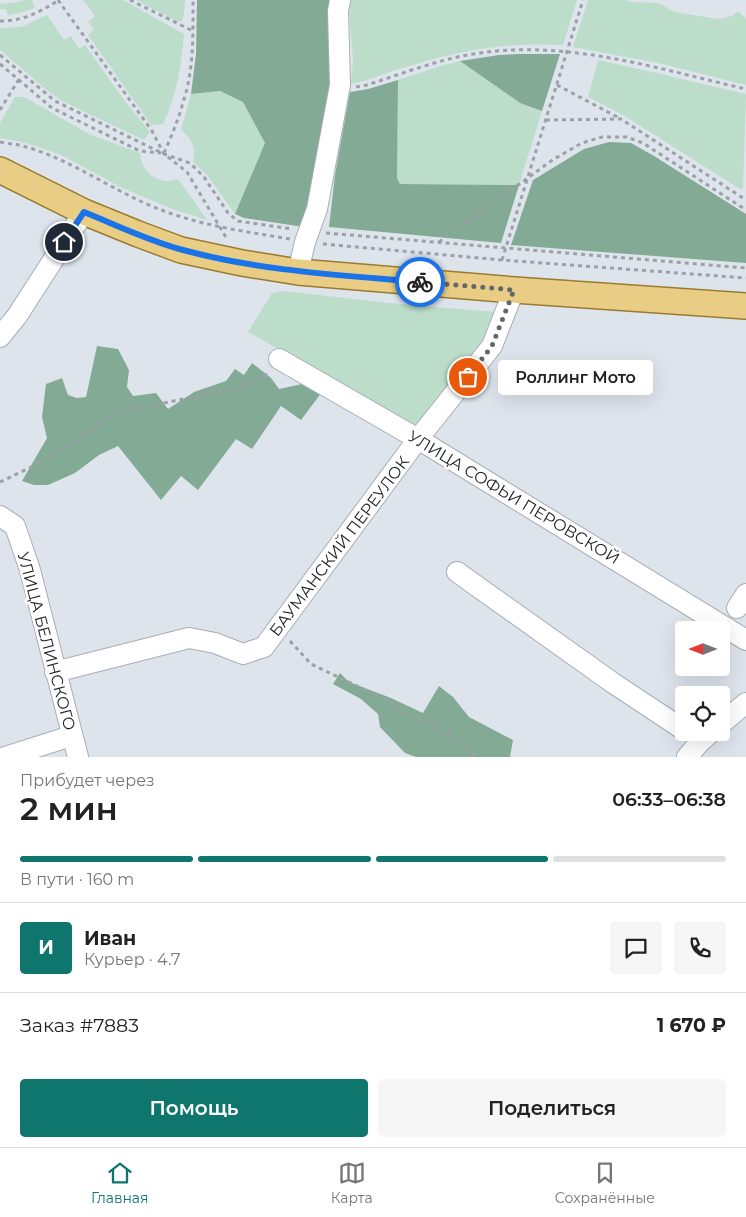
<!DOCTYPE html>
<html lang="ru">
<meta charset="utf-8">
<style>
:root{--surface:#fff;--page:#f6f6f6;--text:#222;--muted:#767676;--line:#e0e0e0;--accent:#0f766e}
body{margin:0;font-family:Montserrat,sans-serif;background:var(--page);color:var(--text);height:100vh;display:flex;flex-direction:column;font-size:19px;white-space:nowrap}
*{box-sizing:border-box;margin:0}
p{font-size:16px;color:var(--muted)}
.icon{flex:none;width:28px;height:28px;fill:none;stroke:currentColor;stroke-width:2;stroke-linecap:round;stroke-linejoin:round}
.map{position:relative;height:757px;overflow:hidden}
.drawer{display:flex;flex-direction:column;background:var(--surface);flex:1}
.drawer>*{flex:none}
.needle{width:32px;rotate:270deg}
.fabs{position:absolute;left:675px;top:621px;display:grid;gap:10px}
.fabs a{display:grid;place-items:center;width:55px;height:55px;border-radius:5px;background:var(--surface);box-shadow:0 5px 20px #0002;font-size:25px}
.pin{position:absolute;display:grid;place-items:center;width:42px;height:42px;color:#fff;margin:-21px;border:2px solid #fff;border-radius:50%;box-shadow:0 1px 5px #0007}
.courier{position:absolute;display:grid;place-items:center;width:50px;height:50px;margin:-25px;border:4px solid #1a73e8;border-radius:50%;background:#fff;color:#222;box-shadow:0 1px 6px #0007}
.bubble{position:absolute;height:35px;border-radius:5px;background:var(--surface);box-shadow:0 5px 20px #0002;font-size:16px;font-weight:600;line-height:35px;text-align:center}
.head em{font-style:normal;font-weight:600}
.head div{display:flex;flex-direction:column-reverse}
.head{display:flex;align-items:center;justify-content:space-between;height:85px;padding:0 20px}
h1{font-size:32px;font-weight:600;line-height:38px}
.bar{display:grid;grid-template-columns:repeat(4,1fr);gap:8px 5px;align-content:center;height:60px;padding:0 20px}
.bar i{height:6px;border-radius:4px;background:var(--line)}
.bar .active{background:var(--accent)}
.bar p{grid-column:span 4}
.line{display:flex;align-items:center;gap:12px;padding:0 20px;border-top:1px solid var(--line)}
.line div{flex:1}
.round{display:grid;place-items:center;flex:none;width:52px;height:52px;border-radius:5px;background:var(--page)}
.button{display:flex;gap:10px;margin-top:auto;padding:10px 20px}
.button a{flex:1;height:58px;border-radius:5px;background:var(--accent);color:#fff;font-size:20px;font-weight:600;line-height:58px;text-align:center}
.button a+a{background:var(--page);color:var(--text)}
.dock{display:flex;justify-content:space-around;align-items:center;height:70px;border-top:1px solid var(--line);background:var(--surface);font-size:14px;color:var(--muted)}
.dock a{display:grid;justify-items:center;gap:2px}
.dock .active{color:var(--accent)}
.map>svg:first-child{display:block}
.green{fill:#bcddca}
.forest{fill:#83aa94}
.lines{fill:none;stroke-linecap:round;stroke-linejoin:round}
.minor-casing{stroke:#a8adb6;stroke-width:22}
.major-casing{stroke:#9a7b2f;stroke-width:28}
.path{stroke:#9ca0a7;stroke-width:3;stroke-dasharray:4 4;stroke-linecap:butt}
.minor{stroke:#fff;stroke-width:20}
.major{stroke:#e9cd85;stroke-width:25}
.done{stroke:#63676b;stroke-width:5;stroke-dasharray:0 9}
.route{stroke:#1a73e8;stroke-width:6}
.labels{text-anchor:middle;stroke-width:5;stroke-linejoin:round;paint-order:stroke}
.street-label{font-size:16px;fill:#212326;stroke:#fff}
</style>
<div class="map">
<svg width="746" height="757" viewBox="0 0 746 757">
<rect width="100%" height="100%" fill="#dee4ec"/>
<!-- green -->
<path class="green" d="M25,0H32L35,8L20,13L8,15L6,9H0V4L18,2Z
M83,0H123L184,34C181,65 177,96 163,124L151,125L88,35L94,29L88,22L95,16Z
M136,0H185L184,14L182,21H176Z
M351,0H577L563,45C508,42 463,50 410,66C390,71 372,80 351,84L353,61L349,10Z
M588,0H625L632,2L659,3L674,12L719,19L732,16L738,11L746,19V85L663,64L573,47Z
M47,15L64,40L71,36L79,49L85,45L121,96L150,132L144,140L64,102L49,92L0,50V28L21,27Z
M598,60L657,73L746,94L743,188L740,189L623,115L588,97Z
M460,61L520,103L542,111L519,185L400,184L397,178L398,80L444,65Z
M220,91L243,102L265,143L235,214L207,175L193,162C196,148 192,138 181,130L191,94Z
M15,97H24L89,134L140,153C141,168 152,180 167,181C171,181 175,179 179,180L207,220L175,210L122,188L61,155L27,143L0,138V123Z
M285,291L388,303L496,312L477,353L415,425L248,332L272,293Z"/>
<!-- forest -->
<path class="forest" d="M197,0H332L334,89L304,227L244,218L235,214L265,143L243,102L220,91L191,94L196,54Z
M520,54H560L542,111L520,103L460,61L499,55Z
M398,80L397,178L400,184L519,185L501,243L329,227L335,175L350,92L368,89Z
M609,142L631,143L654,156L746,214V263L511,245L533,180L584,149Z
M97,346L118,349L129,370L127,387L133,396L156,393L168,409L194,392L226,381L235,369L244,375L252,363L271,378L279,389L302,384L322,392L301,420L281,406L252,449L236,439L198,490L181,476L161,500L118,446L99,455L75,473L48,485H34L22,481L47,438L42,417L46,384L62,378L68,395L77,398L86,397Z
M340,673L349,682L391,698L423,713L439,686L453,697L469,717L513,740L510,757H416L405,753L380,727L378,714L361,699L333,684Z"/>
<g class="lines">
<!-- minor casing -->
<g class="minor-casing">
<path id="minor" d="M298,272L305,242L317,209L340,85L338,11L340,0
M0,337L17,316L84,212
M279,359L418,439L746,640
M0,516L15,526L30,570L78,757
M457,572L613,683L684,730
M737,608L746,594
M55,672L189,638L215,643L243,654L264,647L418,439L492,346L514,290
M721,724L746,703
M5,757L71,736
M687,757L700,742L711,732"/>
</g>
<!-- major casing -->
<g class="major-casing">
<path id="major" d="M0,170L84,212L138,234L181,250L242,263L298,272L514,290L746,306"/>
</g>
<!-- path -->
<path class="path" d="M58,0L152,131L164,154L187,172L227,239
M130,0L193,31
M0,21C23,21 40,12 59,0
M0,55L55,101L164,154L190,163L204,177L228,213L238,221L292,229
M0,64L52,108L140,151L161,153
M557,85L621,119
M356,87L367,85C404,73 442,58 480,53C571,40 658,69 746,89
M0,110L19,79
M546,120L621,119L746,200
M0,142C9,144 18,144 26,147C73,160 117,194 164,211C204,226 248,232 290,239
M164,153C172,135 179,118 184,99C194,68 193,33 193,0
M326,233L746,268
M439,242L554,159L582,143L602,137H627L643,143L746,210
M323,244L502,260L746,278
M502,260L583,0
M0,482L44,461L117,413L244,386L269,373
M290,641L311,664L384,699L416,719L449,733L476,757"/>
<!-- minor -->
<use href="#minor" class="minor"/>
<!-- major -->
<use href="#major" class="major"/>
</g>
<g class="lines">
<!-- done -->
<path class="done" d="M420,282L514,290L492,346L468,377"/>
<!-- route -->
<path class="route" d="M64,242L84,212C116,225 149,241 183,250C260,271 340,275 420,282"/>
</g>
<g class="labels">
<!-- street labels -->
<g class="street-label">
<text transform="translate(514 497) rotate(31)" y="6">УЛИЦА СОФЬИ ПЕРОВСКОЙ</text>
<text transform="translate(339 546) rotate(-53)" y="6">БАУМАНСКИЙ ПЕРЕУЛОК</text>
<text transform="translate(47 641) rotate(75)" y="6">УЛИЦА БЕЛИНСКОГО</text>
</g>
</g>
</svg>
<div class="fabs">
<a><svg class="needle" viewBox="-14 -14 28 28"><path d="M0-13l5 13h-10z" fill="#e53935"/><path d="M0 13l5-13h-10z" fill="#767676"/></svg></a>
<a><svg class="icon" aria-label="locate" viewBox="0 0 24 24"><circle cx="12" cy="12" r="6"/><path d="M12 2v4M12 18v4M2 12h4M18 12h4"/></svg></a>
</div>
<div class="pin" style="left:468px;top:377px;background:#ea580c"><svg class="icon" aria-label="bag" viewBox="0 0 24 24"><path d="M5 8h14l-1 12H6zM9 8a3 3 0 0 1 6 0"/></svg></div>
<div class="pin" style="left:64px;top:242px;background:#1f2937"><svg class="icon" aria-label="home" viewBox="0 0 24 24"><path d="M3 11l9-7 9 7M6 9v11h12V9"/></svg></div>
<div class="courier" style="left:420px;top:282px"><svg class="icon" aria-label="bike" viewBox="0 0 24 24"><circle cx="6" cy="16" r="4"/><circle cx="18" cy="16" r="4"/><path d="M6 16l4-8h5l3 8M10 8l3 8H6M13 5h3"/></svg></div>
<div class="bubble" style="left:498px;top:360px;width:155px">Роллинг Мото</div>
</div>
<section class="drawer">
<div class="head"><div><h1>2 мин</h1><p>Прибудет через</p></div><em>06:33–06:38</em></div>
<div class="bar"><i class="active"></i><i class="active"></i><i class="active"></i><i></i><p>В пути · 160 m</p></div>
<div class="line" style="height:90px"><b class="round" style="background:var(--accent);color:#fff">И</b><div><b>Иван</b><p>Курьер · 4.7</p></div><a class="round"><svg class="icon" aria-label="chat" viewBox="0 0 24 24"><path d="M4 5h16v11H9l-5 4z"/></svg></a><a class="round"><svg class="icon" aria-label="phone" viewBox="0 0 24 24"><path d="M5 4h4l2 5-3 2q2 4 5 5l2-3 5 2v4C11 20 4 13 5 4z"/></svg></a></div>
<div class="line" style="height:65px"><div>Заказ #7883</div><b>1 670 ₽</b></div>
<div class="button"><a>Помощь</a><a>Поделиться</a></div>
</section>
<nav class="dock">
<a class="active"><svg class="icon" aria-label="home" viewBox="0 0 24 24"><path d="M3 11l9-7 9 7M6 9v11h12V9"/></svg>Главная</a>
<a><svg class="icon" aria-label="map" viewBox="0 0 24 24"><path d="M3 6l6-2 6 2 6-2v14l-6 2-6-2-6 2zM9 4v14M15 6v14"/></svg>Карта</a>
<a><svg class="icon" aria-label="saved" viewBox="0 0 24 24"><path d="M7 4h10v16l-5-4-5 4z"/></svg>Сохранённые</a>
</nav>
